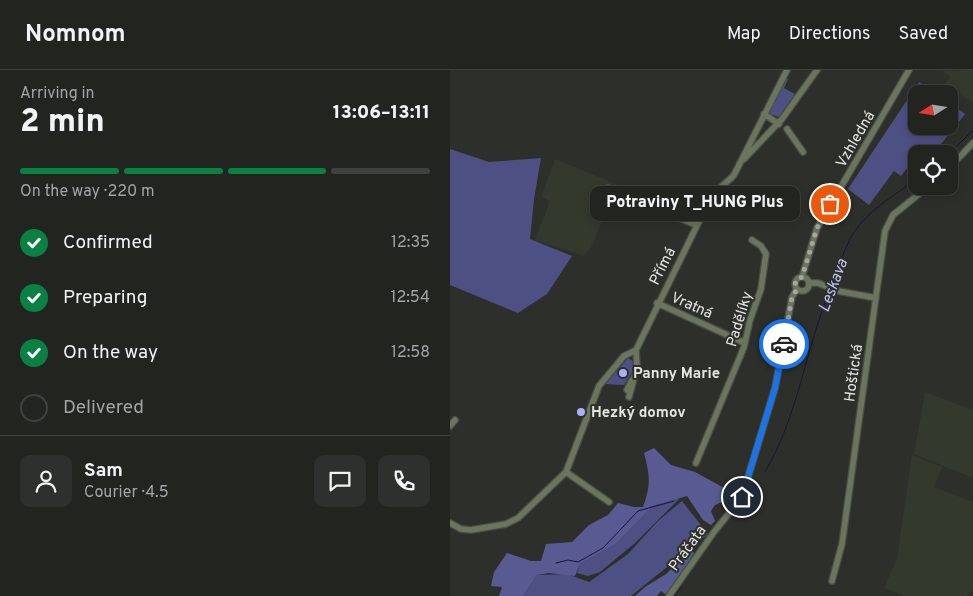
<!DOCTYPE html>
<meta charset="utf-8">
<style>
:root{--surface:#222420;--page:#2e302d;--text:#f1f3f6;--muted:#a2a4a5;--line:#3f413e;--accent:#0b8043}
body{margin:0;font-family:Overpass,sans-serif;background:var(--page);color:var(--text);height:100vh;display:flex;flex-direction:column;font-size:19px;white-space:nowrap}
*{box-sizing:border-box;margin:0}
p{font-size:16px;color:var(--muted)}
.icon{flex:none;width:28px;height:28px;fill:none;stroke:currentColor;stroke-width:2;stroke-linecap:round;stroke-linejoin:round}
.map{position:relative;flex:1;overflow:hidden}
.drawer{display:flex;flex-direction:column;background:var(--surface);width:450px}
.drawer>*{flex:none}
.needle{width:32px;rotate:258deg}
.buttons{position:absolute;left:458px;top:15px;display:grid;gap:10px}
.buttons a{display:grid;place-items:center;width:50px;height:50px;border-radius:10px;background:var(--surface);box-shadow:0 2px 8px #0003,0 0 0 1px var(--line);font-size:25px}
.pin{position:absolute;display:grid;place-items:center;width:42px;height:42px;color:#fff;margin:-21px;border:2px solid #fff;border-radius:50%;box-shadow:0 1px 5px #0007}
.courier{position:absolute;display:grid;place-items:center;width:50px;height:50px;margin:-25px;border:4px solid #1a73e8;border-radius:50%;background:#fff;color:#222;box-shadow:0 1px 6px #0007}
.bubble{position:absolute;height:35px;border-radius:10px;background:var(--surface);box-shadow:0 2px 8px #0003,0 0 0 1px var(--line);font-size:16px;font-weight:800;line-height:35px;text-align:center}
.summary em{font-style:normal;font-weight:800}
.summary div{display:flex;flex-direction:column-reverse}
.summary{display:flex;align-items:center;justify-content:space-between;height:85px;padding:0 20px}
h1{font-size:32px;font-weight:800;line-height:38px}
.bar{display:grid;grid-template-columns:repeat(4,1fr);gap:8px 5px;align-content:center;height:60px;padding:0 20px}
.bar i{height:6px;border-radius:4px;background:var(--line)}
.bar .active{background:var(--accent)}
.bar p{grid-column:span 4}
.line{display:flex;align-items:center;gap:12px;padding:0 20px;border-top:1px solid var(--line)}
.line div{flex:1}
.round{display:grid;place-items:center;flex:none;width:52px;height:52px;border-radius:10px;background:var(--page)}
ol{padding:0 20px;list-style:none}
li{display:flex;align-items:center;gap:15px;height:55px}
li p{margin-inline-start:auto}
li .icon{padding:5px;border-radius:50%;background:var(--accent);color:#fff;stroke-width:4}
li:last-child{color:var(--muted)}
li i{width:28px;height:28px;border:2px solid var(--line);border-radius:50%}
header{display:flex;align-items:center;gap:30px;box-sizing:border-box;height:70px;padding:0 25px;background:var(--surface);border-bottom:1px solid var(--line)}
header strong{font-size:24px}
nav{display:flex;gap:28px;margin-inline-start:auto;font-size:18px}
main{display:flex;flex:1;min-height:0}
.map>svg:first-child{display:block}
.built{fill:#33392c}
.green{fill:#4e4f83}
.forest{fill:#595a91}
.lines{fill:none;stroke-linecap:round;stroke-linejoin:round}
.stream{stroke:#181243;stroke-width:1}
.minor-casing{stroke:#4a4d47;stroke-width:8}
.minor{stroke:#6a755c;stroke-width:5.5}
.done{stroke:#a4a6a2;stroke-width:5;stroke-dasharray:0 9}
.route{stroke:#1a73e8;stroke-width:6}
.poi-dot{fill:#adaffb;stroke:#2d302a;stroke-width:2}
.labels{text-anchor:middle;stroke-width:4;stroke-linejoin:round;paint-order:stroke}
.street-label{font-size:15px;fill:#e4e6e2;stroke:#2d302a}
.poi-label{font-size:15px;font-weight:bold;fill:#e4e6e2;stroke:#2d302a;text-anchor:start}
.water-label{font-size:16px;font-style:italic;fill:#bec0f3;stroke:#2d302a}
</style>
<header>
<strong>Nomnom</strong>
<nav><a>Map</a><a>Directions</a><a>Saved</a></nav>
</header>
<main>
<section class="drawer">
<div class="summary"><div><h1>2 min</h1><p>Arriving in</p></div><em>13:06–13:11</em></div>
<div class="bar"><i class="active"></i><i class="active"></i><i class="active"></i><i></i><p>On the way · 220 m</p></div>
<ol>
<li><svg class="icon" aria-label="check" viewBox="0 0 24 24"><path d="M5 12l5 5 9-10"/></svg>Confirmed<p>12:35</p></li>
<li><svg class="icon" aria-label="check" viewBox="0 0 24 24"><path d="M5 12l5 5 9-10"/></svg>Preparing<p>12:54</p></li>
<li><svg class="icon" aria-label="check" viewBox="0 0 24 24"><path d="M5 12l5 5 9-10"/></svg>On the way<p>12:58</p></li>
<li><i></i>Delivered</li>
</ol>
<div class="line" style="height:90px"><a class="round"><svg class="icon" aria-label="person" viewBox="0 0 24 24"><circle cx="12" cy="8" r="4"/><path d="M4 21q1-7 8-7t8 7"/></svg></a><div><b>Sam</b><p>Courier · 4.5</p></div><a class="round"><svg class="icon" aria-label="chat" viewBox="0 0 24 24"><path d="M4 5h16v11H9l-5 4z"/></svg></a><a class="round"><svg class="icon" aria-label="phone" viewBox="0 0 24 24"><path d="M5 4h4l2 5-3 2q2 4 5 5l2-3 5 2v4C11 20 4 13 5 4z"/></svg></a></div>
</section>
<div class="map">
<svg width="523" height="526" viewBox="0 0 523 526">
<rect width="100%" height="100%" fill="#2d302a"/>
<!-- built -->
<path class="built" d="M523,0V33L495,14L500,6L492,1Z
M105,89L168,115L140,179L134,186L85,170L100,131L91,127Z
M475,322L523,340V408L464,384Z
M462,385L492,397L484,417L523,432V520L517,526H454L434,518L447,489Z"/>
<!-- green -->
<path class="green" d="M336,7L338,9L334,18L345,24L329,47L320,44L319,41Z
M469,12L486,24H466V56H499V32L515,44L483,84H466V103L458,97L451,106L444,101L419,135L398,119Z
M0,79L39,92L91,88L84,129L80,169L122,186L97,224L68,243L0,215Z
M178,288L183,291L185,297L174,315L155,314Z
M230,428L185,473L150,502L138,506L127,503L130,494L166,474L199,440V437Z
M232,431L258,464L181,526H73L87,505L117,504L139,512L178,484L208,451Z"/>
<!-- forest -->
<path class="forest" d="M204,378L221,395L245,402L276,419L272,432L265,435L261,441L265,451L261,455L253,450L237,426L199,437V440L166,474L130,494L125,506L99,503L87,505L73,526H49L52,517L41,516L44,502L57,483L81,491H91L96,474L122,472L139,455L158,445L168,433L184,437H193C201,415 200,406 194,383Z
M241,480L244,483L221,520L215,524L211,521L207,526H185L195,517L216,504Z"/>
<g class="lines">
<!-- stream -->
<path class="stream" d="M499,84L523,60
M382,216C388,201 392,184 400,169C414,143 443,126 466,110
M315,402C348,347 355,280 380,220
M106,493L118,490L128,492L153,478L188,441L224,431
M224,526L231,517"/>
<!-- minor casing -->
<g class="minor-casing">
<path id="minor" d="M314,44L329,54
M337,59L353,82
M294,89L332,49L367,0
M499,98L523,73
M158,118L246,155
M345 214a7 7 0 1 1 14 0a7 7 0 1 1-14 0Z
M352,207L367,158L459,0
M359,213H368L388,221L426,228
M207,233L295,273
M177,320L182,310
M179,327L187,297L186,280L261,127C268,118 277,113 284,105L337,0
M0,356L5,350
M246,393L294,277L300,250L311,219L316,184L311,176L302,170
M116,402L159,432
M0,453L11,459L21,460L56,454L68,448L116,402L149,316L174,286L186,280
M382,511L392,474L435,161L443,145L479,116
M219,526L264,462L292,427L325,318L342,227L347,219"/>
</g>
<!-- minor -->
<use href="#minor" class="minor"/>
</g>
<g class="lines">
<!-- done -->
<path class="done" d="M334,274L342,227L347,219L345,212L352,207L367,158L380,134"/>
<!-- route -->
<path class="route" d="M292,427L325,318L334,274"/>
</g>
<!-- markers -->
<g class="poi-dot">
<circle cx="173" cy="303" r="5"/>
<circle cx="131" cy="342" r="5"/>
</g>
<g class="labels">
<!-- street labels -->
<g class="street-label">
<text transform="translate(405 69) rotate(-60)" y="5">Vzhledná</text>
<text transform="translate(212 196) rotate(-63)" y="5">Přímá</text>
<text transform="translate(242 235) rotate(24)" y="5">Vratná</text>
<text transform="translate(289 249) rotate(-73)" y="5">Padělíky</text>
<text transform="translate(403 303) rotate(-82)" y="5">Hoštická</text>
<text transform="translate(237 478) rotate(-54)" y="5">Práčata</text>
</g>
<!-- poi labels -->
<g class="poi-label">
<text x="183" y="308">Panny Marie</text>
<text x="141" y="347">Hezký domov</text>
</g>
<!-- water labels -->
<g class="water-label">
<text transform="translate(382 215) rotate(-69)" y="6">Leskava</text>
</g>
</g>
</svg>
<div class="buttons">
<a><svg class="needle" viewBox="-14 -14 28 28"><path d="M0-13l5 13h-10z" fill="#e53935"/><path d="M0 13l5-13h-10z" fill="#a2a4a5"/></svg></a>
<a><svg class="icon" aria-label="locate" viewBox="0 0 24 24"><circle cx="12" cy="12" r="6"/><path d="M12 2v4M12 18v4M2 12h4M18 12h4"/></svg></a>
</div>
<div class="pin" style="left:380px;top:134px;background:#ea580c"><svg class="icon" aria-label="bag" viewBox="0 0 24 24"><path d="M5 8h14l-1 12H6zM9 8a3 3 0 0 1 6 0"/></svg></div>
<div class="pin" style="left:292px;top:427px;background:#1f2937"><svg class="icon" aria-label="home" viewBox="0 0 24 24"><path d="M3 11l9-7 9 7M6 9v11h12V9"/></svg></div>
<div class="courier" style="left:334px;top:274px"><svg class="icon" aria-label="car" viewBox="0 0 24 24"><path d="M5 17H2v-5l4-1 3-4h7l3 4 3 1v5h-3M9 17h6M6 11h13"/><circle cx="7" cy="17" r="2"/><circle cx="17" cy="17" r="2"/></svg></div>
<div class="bubble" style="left:140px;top:116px;width:210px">Potraviny T_HUNG Plus</div>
</div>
</main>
